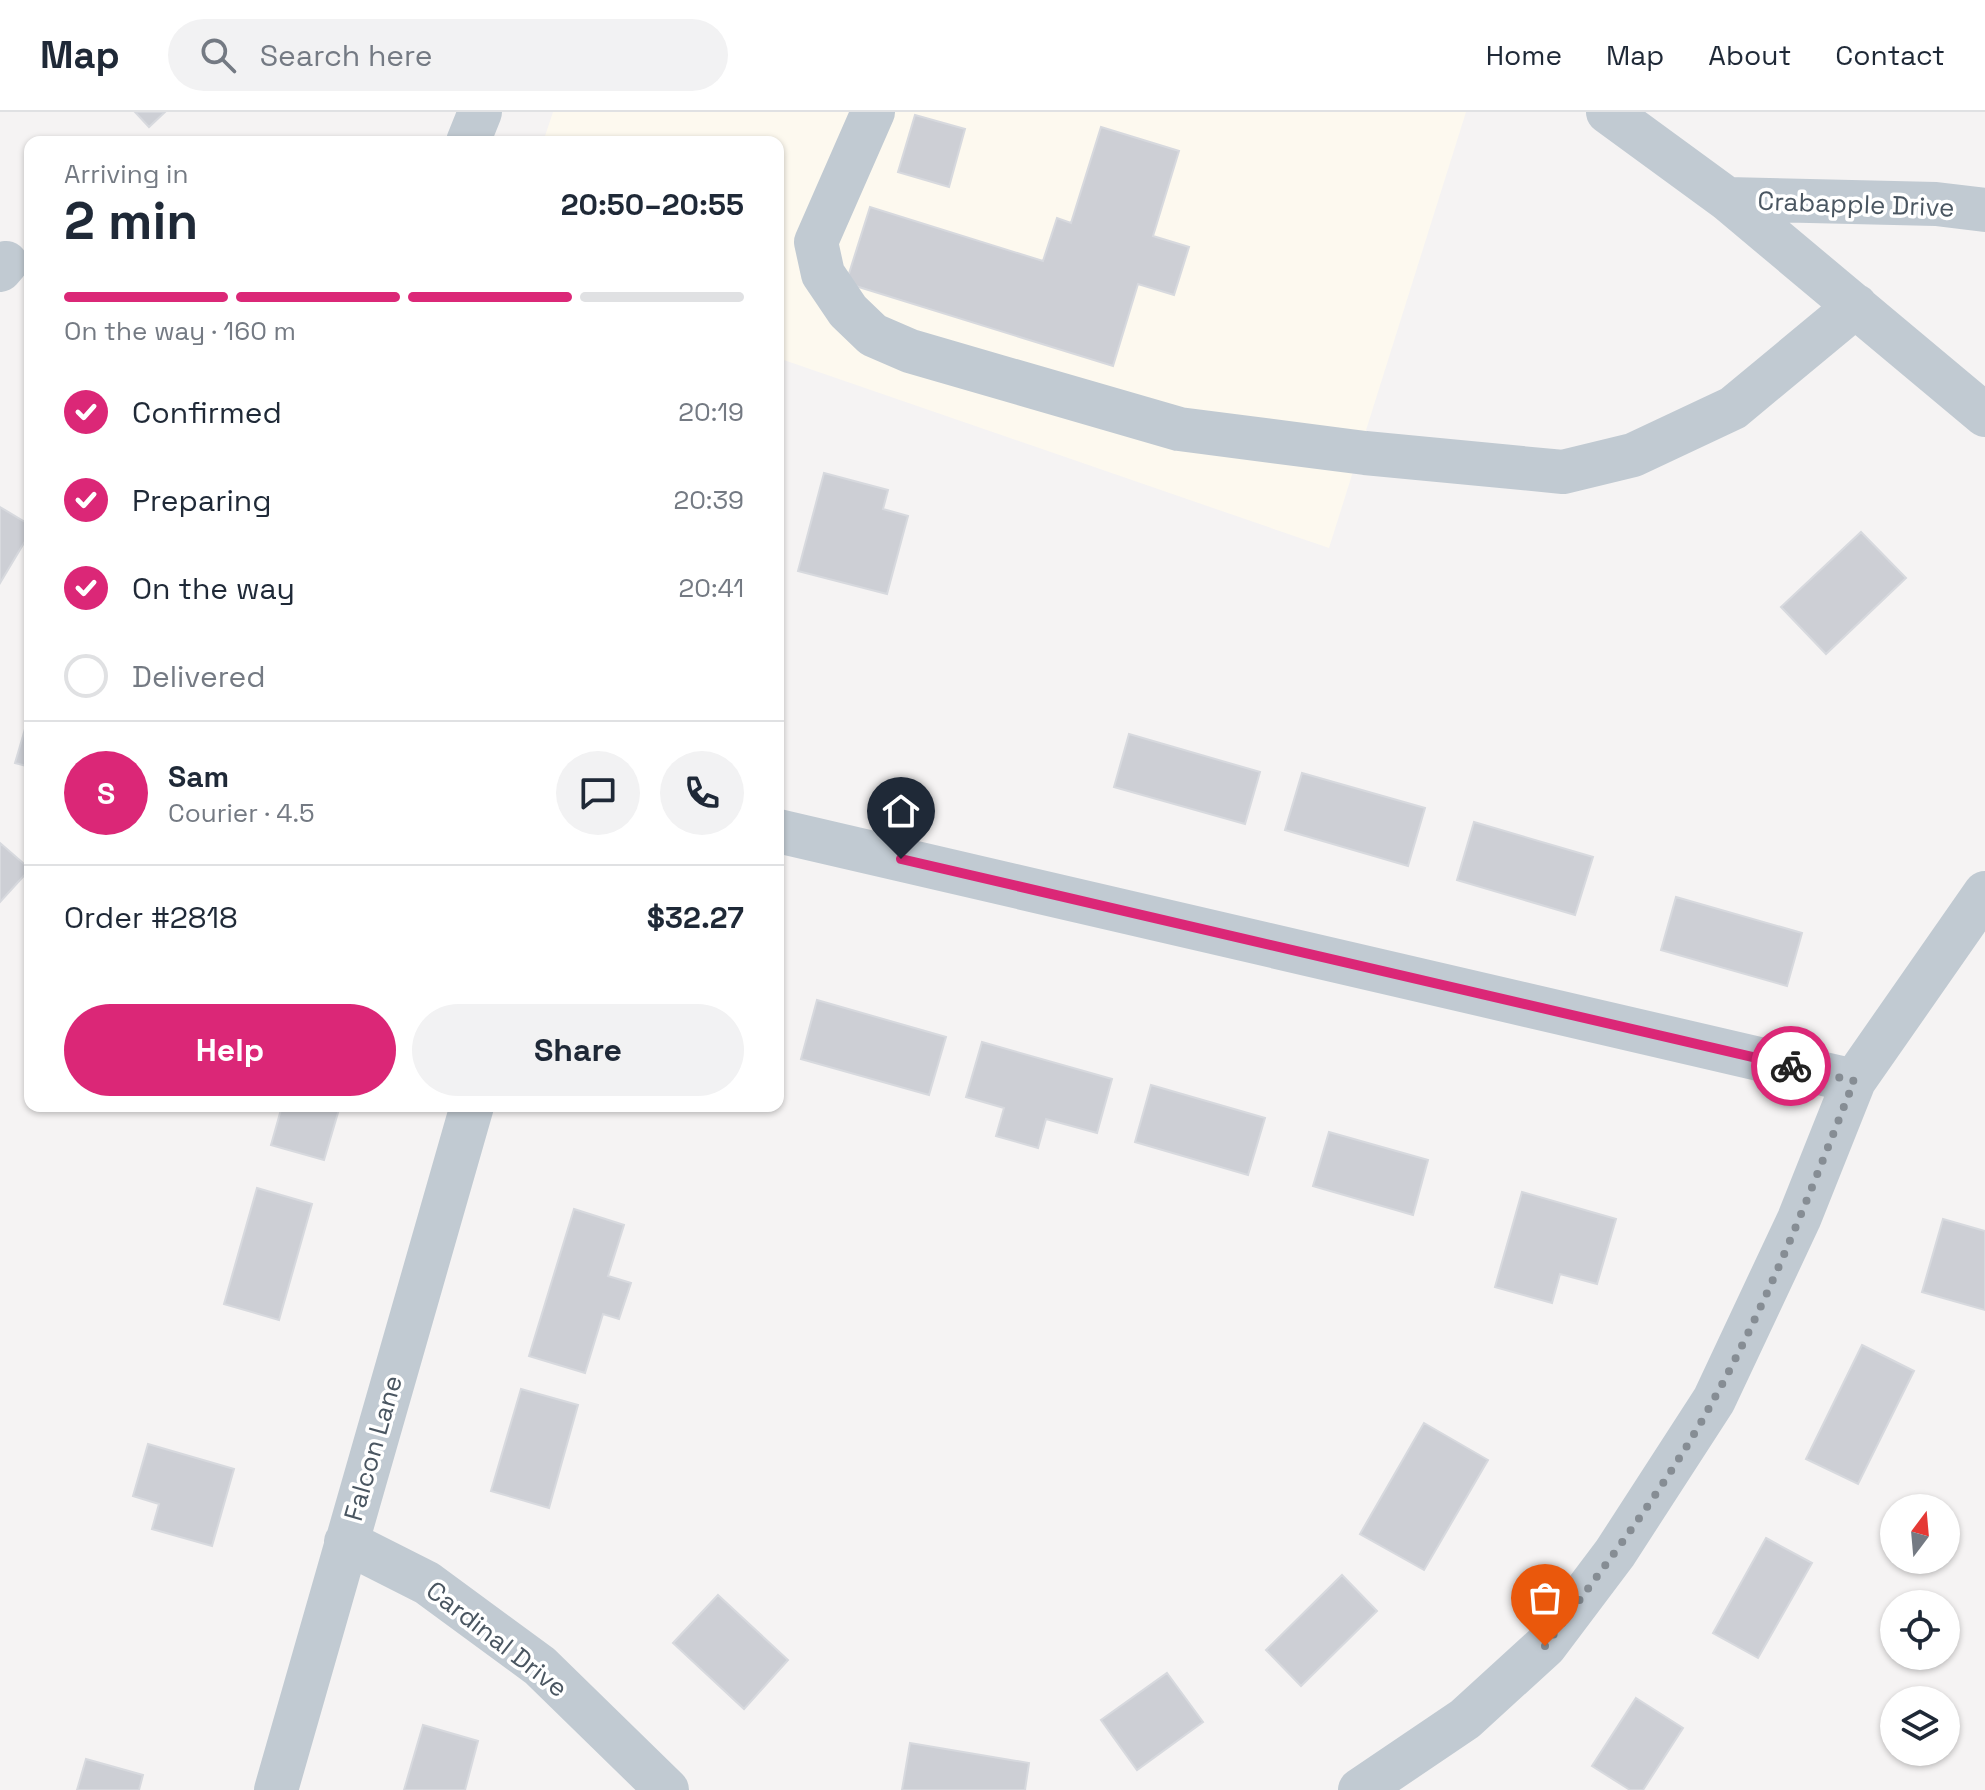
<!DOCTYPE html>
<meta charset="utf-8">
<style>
:root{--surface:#fff;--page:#f2f2f3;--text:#1f2937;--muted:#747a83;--line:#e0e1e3;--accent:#db2777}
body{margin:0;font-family:"Space Grotesk",sans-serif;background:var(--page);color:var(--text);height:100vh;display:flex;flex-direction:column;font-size:30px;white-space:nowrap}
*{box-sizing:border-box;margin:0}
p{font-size:26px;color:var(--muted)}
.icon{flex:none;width:44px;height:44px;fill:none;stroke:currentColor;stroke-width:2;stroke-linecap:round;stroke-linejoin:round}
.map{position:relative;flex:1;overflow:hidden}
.drawer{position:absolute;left:24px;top:24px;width:760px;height:976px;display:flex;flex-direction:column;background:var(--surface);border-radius:16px;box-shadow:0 2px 6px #0004}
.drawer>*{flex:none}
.needle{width:52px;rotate:16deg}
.tools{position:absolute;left:1880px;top:1382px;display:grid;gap:16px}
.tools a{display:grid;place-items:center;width:80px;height:80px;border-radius:50%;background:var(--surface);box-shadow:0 2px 6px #0004;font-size:40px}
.pin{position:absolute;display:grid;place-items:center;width:68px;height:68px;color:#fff;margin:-82px -34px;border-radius:50% 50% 50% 0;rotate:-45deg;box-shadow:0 0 8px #0007}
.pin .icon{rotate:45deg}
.courier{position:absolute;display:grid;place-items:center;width:80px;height:80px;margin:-40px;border:6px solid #db2777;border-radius:50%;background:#fff;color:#222;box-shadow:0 2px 10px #0007}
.head em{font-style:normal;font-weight:800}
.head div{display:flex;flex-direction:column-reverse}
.head{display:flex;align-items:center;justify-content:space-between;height:136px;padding:0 40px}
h1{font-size:52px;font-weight:800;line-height:60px}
.bar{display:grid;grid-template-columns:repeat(4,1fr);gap:12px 8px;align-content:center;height:96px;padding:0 40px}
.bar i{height:10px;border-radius:6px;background:var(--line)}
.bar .selected{background:var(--accent)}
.bar p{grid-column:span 4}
.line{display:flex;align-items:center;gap:20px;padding:0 40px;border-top:2px solid var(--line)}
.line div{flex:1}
.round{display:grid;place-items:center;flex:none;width:84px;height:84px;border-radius:42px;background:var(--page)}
ol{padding:0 40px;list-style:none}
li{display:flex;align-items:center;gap:24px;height:88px}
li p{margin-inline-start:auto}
li .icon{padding:8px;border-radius:50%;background:var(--accent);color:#fff;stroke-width:4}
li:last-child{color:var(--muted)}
li i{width:44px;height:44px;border:4px solid var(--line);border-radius:50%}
.cta{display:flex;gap:16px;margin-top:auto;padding:16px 40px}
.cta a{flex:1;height:92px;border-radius:48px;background:var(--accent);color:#fff;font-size:32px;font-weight:800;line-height:92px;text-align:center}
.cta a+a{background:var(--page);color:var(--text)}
header{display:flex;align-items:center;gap:48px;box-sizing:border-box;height:112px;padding:0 40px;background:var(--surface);border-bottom:2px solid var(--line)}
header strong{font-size:38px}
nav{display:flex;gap:44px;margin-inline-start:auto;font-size:28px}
.search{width:560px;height:72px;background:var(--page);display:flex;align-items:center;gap:20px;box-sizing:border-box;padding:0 28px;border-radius:44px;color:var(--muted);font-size:30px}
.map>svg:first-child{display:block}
.commercial{fill:#fdf9ef}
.building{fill:#cdcfd5;stroke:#d7d9de;stroke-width:2}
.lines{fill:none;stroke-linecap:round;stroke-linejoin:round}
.minor{stroke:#c1cad2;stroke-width:44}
.done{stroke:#868d94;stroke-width:8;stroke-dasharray:0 14.4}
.route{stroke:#db2777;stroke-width:10}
.labels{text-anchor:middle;stroke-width:7;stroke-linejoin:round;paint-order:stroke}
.street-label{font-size:26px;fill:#4a5661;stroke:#fff}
</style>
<header>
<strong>Map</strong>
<div class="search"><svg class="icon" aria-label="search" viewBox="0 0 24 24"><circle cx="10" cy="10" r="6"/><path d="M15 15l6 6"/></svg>Search here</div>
<nav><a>Home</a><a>Map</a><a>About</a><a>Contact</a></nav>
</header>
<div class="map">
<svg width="1985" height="1678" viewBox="0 0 1985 1678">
<rect width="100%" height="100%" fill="#f5f3f3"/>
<!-- commercial -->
<path class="commercial" d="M553,0H1466L1329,436L778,246V30H543Z"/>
<!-- building -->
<path class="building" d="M135,0H165L149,15Z
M915,3L965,17L949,75L898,60Z
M1101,15L1179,39L1153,124L1189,135L1174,183L1138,172L1113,254L846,171L870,95L1043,149L1057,106L1071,111Z
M824,361L888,378L883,397L908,404L887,482L798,459Z
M0,395L30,413V421L0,471Z
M1861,420L1906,466L1826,542L1781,495Z
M30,600V655L15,651Z
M1129,622L1260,660L1245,712L1114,675Z
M1302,661L1425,696L1408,754L1285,718Z
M1474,710L1593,745L1575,803L1457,768Z
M0,731L30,757L0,790Z
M1676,785L1802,821L1787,874L1661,838Z
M817,888L946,925L929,983L801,947Z
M982,930L1112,967L1097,1021L1046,1007L1038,1036L996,1024L1004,996L966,985Z
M1151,973L1265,1006L1248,1063L1135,1030Z
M282,994H340L324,1048L271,1033Z
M1329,1020L1428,1048L1413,1103L1313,1074Z
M257,1076L312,1092L279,1208L224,1192Z
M1522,1080L1616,1107L1597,1172L1560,1162L1552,1191L1495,1175Z
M574,1097L624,1113L608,1164L631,1171L619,1207L603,1202L585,1261L529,1244Z
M1943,1107L1985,1119V1198L1922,1180Z
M1862,1233L1914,1259L1858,1372L1806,1347Z
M521,1277L578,1293L549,1396L491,1379Z
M1424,1311L1488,1348L1424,1458L1360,1422Z
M148,1332L234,1357L212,1434L152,1417L159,1392L133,1384Z
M1766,1426L1812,1451L1758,1546L1713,1521Z
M1342,1463L1377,1499L1301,1574L1266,1538Z
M718,1483L788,1548L744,1597L673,1531Z
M1167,1561L1203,1610L1137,1658L1101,1608Z
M1636,1586L1683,1616L1643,1678H1630L1592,1654Z
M423,1613L478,1629L465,1678H404Z
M910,1631L1029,1651L1025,1678H902Z
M86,1647L143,1663L139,1678H77Z"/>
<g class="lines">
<!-- minor -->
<path class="minor" d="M873,0L816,130L823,162L848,199L873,223L910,239L1179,317L1365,341L1563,360L1633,343L1733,296L1856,194
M1608,0L1727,87L1985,303
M468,30L480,0
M1727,87L1936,92L1985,98
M0,158L6,151
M778,719L1854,969
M346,1430L427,1471L540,1554L667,1678
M276,1678L472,994
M1360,1678L1465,1607L1545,1534L1615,1441L1714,1288L1799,1107L1854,969L1985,781"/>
</g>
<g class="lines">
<!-- done -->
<path class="done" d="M1545,1534C1604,1455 1667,1374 1714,1287C1770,1186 1812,1076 1854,969L1791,954"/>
<!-- route -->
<path class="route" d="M901,747L1791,954"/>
</g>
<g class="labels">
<!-- street labels -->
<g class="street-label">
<text transform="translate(1856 92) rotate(2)" y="9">Crabapple Drive</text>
<text transform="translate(373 1336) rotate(-74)" y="9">Falcon Lane</text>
<text transform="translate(497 1527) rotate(38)" y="9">Cardinal Drive</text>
</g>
</g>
</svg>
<div class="tools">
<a><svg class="needle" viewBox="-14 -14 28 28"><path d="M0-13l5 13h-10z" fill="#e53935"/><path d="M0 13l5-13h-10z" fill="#747a83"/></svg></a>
<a><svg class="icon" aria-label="locate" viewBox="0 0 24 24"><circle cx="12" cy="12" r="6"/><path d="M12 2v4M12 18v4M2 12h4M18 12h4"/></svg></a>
<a><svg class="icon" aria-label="layers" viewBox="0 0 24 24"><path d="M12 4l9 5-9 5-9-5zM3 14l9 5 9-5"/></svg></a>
</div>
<div class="pin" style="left:1545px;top:1534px;background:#ea580c"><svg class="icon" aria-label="bag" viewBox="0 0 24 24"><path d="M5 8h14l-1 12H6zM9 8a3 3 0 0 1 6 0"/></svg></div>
<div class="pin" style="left:901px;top:747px;background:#1f2937"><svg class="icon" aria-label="home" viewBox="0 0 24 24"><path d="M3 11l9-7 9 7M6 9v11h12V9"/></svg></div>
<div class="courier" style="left:1791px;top:954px"><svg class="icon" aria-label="bike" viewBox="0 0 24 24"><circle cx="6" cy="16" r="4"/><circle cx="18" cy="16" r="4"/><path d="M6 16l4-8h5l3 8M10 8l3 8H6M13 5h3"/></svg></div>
<section class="drawer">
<div class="head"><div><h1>2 min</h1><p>Arriving in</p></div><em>20:50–20:55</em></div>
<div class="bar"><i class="selected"></i><i class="selected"></i><i class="selected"></i><i></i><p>On the way · 160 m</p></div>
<ol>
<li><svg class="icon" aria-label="check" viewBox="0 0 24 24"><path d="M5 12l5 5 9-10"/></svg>Confirmed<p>20:19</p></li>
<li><svg class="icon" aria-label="check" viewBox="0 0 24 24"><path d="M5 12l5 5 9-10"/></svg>Preparing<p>20:39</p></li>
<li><svg class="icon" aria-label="check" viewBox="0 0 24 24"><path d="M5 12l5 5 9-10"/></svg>On the way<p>20:41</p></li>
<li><i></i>Delivered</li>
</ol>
<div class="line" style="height:144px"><b class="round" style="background:var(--accent);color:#fff">S</b><div><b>Sam</b><p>Courier · 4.5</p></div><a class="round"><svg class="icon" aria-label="chat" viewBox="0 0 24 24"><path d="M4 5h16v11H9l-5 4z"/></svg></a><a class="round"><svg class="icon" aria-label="phone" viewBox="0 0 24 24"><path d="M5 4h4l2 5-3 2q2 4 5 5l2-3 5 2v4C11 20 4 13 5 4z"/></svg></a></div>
<div class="line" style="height:104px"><div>Order #2818</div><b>$32.27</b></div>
<div class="cta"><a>Help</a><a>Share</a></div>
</section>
</div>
